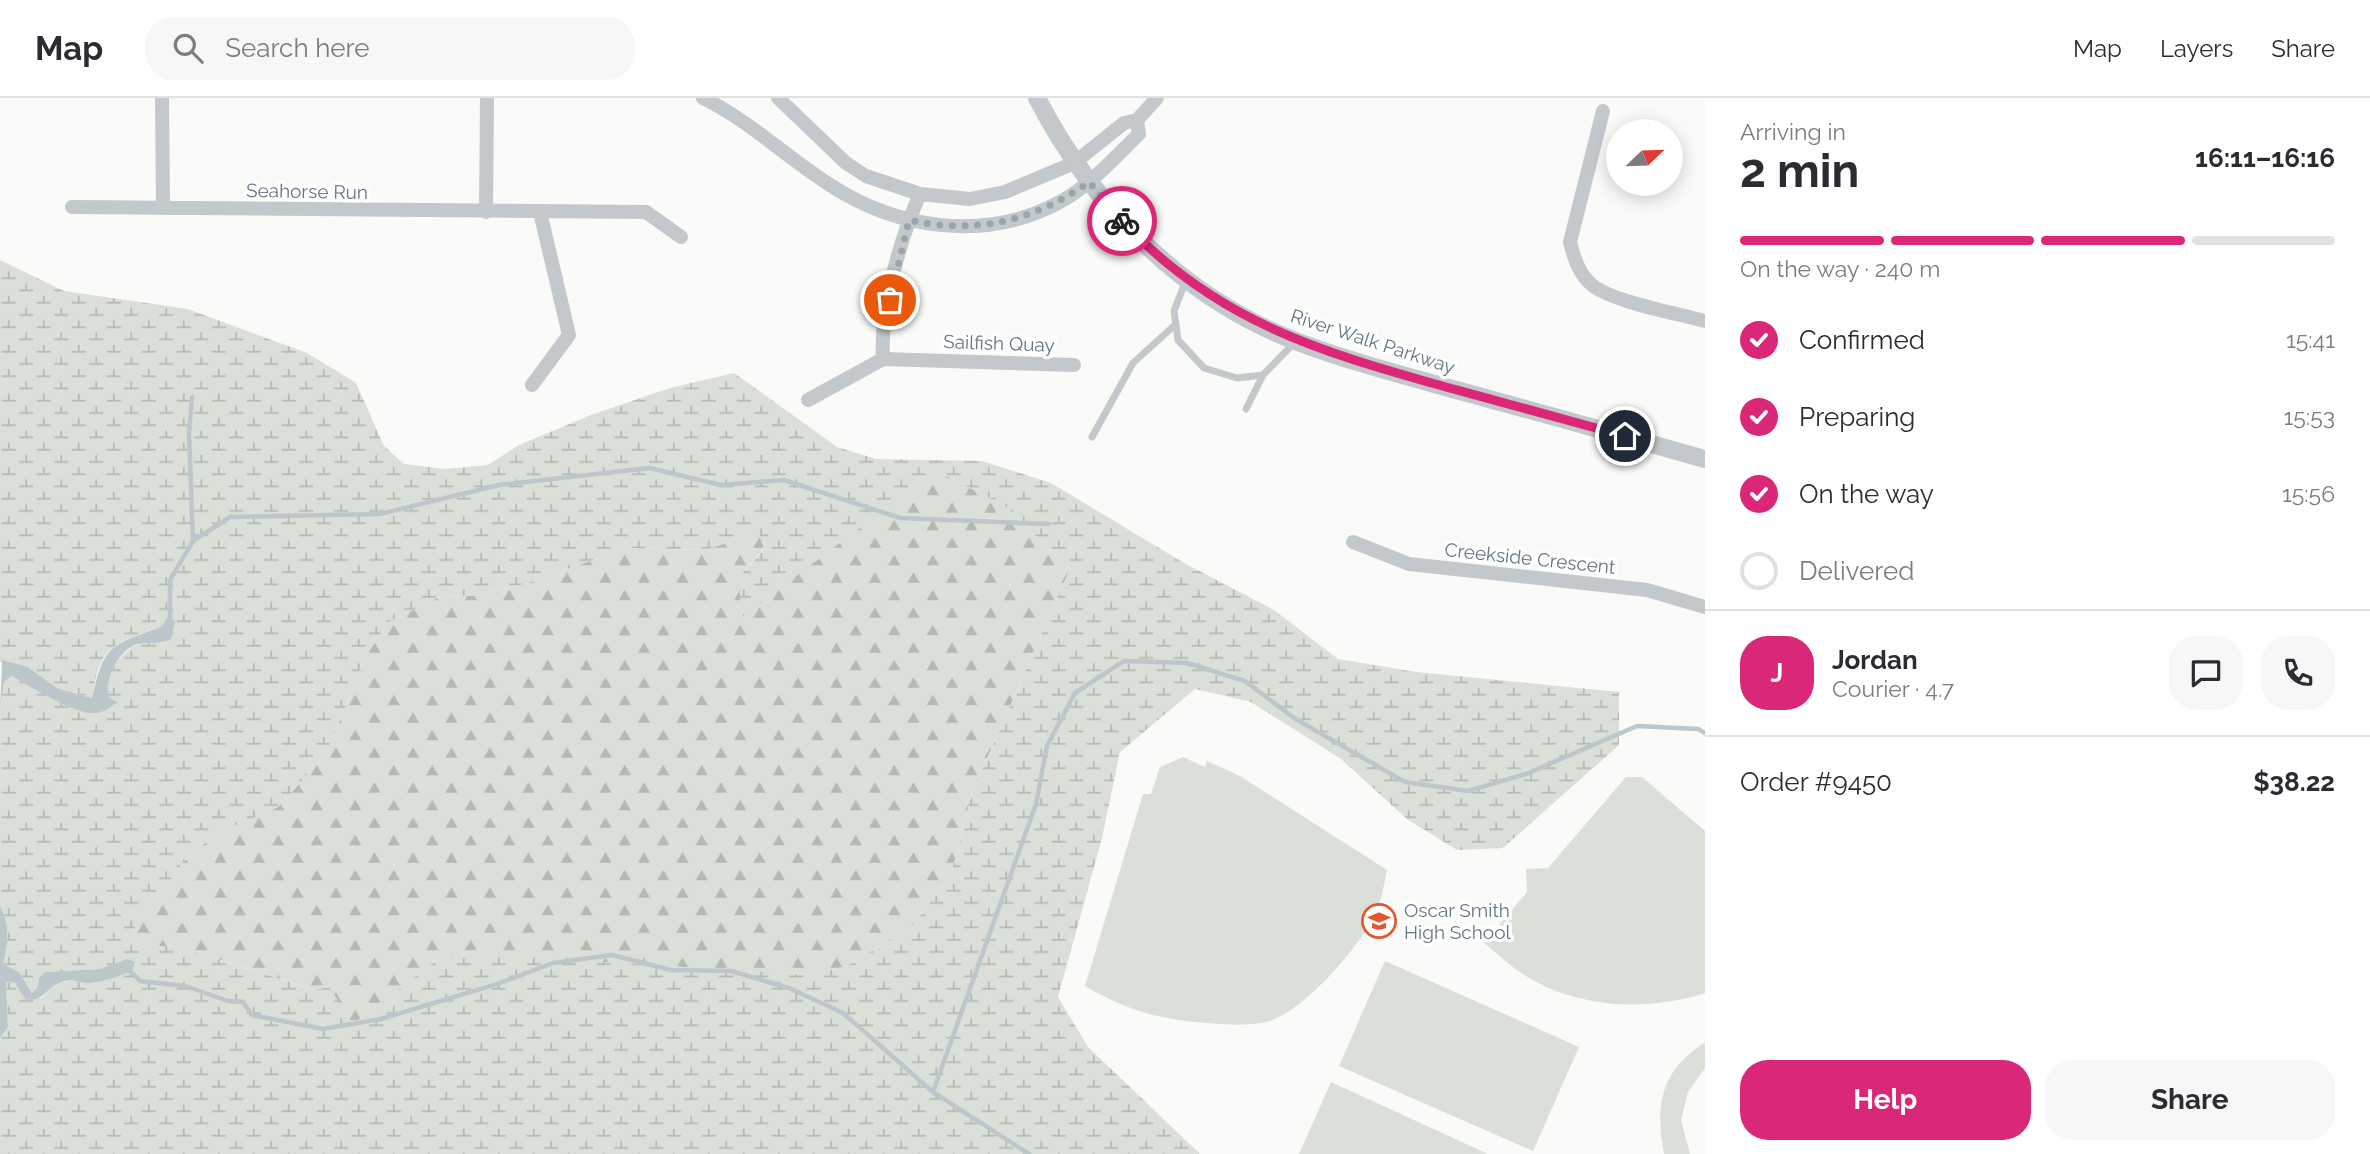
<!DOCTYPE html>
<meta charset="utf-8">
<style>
:root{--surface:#fff;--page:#f7f7f7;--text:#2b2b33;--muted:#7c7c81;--line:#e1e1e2;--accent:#db2777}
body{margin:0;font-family:Raleway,sans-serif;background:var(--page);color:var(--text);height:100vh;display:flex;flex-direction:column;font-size:26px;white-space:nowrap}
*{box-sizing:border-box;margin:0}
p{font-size:23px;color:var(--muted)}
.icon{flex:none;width:38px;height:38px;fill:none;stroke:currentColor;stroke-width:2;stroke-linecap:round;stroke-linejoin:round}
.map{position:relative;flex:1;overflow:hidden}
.panel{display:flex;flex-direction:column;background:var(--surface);width:665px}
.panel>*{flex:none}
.needle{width:46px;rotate:67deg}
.fabs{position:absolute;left:1606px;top:21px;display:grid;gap:14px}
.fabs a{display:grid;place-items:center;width:77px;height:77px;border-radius:50%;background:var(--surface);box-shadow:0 4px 18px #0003;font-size:35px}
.pin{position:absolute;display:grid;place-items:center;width:60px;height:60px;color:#fff;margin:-30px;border:4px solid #fff;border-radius:50%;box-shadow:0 2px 7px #0007}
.courier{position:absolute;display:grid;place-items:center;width:70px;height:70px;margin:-35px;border:5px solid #db2777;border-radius:50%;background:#fff;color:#222;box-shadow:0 2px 9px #0007}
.overview em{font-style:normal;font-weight:700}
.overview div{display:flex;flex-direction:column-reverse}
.overview{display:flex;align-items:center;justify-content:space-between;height:119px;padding:0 35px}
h1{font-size:46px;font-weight:700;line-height:52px}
.bar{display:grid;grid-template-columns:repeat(4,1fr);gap:10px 7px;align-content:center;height:84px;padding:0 35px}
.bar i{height:9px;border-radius:5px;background:var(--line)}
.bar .selected{background:var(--accent)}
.bar p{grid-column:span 4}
.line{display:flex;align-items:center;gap:18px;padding:0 35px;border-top:2px solid var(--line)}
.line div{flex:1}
.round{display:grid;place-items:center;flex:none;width:74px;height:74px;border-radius:28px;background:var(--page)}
ol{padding:0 35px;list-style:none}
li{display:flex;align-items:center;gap:21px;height:77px}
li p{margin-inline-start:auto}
li .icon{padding:7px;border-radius:50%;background:var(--accent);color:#fff;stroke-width:4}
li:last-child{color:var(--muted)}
li i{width:38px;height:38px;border:4px solid var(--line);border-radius:50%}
.button{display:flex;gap:14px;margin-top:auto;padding:14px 35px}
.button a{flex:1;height:80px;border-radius:28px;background:var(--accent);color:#fff;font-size:28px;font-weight:700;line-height:80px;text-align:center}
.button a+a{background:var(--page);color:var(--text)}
header{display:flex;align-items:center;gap:42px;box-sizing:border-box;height:98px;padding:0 35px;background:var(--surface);border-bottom:2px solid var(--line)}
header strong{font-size:33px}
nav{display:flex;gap:38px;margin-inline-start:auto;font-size:24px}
.search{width:490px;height:63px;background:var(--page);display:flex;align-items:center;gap:18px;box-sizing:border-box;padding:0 24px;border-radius:28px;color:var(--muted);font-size:26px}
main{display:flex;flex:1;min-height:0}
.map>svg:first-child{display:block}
.grass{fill:#dadfd7}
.forest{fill:url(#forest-firs)}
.wetland{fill:url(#wetland-marsh);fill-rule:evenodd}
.water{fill:#bbc7cb}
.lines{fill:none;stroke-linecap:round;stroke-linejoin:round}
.stream{stroke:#bbc7cb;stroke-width:4.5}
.service{stroke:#c3c8cc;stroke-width:7}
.minor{stroke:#c3c8cc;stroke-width:14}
.tertiary{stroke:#c3c8cc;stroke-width:18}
.done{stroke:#99a4ac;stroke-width:7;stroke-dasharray:0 12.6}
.route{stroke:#db2777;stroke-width:9}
.labels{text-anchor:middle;stroke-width:7;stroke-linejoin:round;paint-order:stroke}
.street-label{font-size:19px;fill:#657683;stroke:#fff}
.poi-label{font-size:19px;fill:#657683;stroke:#fff;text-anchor:start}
</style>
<header>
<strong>Map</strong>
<div class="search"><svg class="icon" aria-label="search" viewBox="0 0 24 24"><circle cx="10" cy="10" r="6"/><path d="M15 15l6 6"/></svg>Search here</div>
<nav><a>Map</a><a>Layers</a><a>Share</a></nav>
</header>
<main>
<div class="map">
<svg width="1705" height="1056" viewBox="0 0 1705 1056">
<defs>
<pattern id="forest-firs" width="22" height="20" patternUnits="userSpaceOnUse" patternTransform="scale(1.75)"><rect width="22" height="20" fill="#dadfd7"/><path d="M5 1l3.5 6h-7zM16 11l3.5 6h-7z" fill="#b4b9b4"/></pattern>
<pattern id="wetland-marsh" width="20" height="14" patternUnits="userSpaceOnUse" patternTransform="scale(1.75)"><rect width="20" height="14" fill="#dadfd7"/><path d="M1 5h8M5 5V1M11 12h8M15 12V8" fill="none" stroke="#b4b9b4"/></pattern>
</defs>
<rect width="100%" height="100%" fill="#fafaf8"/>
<!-- grass -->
<path class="grass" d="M1183,659L1205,669L1207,663L1240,678L1387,772C1384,786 1382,801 1376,814C1362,846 1311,904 1279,919C1262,928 1241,927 1222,926C1167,923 1133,916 1085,888L1143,696H1151L1160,669Z
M1626,679H1642L1705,733V895C1649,913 1583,911 1531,881C1514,872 1499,857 1484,845L1527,794L1526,771L1548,770Z
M1385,863L1579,949L1533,1053L1339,968Z
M1705,944V970L1688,994L1681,1022L1690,1056H1664C1655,1006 1660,974 1705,944Z
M1331,984L1488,1056H1299Z"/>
<!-- forest -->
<path class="forest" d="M943,376L1005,408L1070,471L972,695L951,777L912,828L847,868L810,877L438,861L353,926L328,889L315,892L176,848H146L133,838L136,825L191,755L222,733L278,709L326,656L365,560L387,525L443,497L472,498L528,485L627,450L705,452L759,434L764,450L739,479Z"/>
<!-- wetland -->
<path class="wetland" d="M0,162L64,193L188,211L307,255L356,285L384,348L404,366L445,371L488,367L519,347L591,317L670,290L734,275L837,349L876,361L982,363L1051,385L1184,465L1274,512L1338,561L1416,574L1619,594V647L1503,750L1457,752L1407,721L1341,661L1251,604L1195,591L1120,654L1102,740L1058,899L1088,949L1200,1056H0V940L8,929L6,884L15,885L25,900H42C56,883 67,880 88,885L127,861L100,871L45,874L39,889L32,895L19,874L3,866C8,844 11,828 0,808V614L4,584L10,578L77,611L117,603L110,600C103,581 118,556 135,548C142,544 155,545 163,545L162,528C114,547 101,544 92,600L57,590L28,569L0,564ZM943,376L1005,408L1070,471L972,695L951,777L912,828L847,868L810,877L513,858L438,861L353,926L329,889L314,892L176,848H146L133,838L136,825L191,755L222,733L278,709L326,656L365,560L387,525L443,497L472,498L528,485L627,450L705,452L759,435L764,451L739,479L741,520L906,395Z"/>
<!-- water -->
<path class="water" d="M167,520L175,523L171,541C160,547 150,544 138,546C119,551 103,582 110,600L118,604C112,608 106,613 98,615C78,619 30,588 11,578L4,584L0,614L2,562L28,569L57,590L92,600C105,543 111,549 162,528Z
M0,808C11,828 8,844 3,866L19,874L32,895L38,889L39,880L45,874L100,871L127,861L135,864L132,873C119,878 103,884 89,885C79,885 73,880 62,884C46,889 44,905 25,901L15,885L6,884L8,929L0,940Z"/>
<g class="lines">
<!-- stream -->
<path class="stream" d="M193,443L230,419L380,416L499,387L649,370L721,387L784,382L900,420L1049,426
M170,526V482L193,443L189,336L192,299
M128,871L140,883L185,888L228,903L243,904L252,917L323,931L381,921L497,886L553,865L612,857L671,872L731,873L789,890L843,915L933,994L1029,1056
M933,994L1036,706L1047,648L1075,595L1124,563L1187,565L1245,583L1294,620L1405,684L1468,693L1526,676L1637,628L1698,631L1705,635"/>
<!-- service -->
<path class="service" d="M1186,182L1174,213L1178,242L1204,270L1237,280L1263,277
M1246,311L1263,277L1295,244
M1092,339L1133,265L1176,226"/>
<!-- minor -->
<path class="minor" d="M162,0L163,110
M703,0C750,23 786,59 830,87C898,131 984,144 1058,105C1089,89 1114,60 1139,36L1137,22
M778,0L846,65L866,78L920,96L970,101L1005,94L1074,65L1124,25L1137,22L1157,0
M1603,13L1570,144C1574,160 1579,176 1592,187C1613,204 1676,215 1705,223
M72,109L646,114L681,139
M486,114L487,0
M883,261C880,212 900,141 920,96
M532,287L569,237L540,114
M808,302L883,261L1074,267
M1353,444L1409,466L1647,492L1705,509"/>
<!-- tertiary -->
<path class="tertiary" d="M1037,0C1093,108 1182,200 1298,244C1351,264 1406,278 1460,293C1542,315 1623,338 1705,361"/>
</g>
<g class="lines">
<!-- done -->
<path class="done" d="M890,202L909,122C974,137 1035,123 1089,84L1122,123"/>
<!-- route -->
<path class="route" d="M1122,123C1216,223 1318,253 1446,289C1506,305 1566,322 1625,338"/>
</g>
<!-- icons -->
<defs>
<g id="school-ring" transform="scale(1.75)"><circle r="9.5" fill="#fff" stroke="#e4572e" stroke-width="1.5"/><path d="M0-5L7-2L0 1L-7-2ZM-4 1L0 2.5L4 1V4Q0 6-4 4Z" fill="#e4572e"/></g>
</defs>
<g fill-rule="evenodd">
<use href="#school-ring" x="1379" y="823"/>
</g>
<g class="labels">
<!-- street labels -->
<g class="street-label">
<text transform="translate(307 93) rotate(1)" y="7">Seahorse Run</text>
<text transform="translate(1373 243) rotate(18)" y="7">River Walk Parkway</text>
<text transform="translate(999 245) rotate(2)" y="7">Sailfish Quay</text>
<text transform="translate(1530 460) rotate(6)" y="7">Creekside Crescent</text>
</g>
<!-- poi labels -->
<g class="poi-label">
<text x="1404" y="819">Oscar Smith<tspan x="1404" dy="22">High School</tspan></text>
</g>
</g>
</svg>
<div class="fabs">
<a><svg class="needle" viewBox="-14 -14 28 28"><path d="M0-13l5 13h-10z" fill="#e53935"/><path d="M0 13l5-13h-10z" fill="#7c7c81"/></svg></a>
</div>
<div class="pin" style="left:890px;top:202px;background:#ea580c"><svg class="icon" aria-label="bag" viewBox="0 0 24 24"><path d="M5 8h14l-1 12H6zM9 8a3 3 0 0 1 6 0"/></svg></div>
<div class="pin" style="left:1625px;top:338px;background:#1f2937"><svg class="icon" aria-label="home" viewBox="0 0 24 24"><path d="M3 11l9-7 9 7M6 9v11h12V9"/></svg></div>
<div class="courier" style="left:1122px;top:123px"><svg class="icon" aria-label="bike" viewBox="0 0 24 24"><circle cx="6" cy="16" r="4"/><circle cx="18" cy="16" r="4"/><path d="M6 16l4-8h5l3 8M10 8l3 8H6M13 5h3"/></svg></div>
</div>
<section class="panel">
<div class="overview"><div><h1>2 min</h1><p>Arriving in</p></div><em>16:11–16:16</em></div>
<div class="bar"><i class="selected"></i><i class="selected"></i><i class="selected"></i><i></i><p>On the way · 240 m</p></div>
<ol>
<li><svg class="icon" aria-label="check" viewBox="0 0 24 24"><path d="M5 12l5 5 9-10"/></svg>Confirmed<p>15:41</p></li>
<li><svg class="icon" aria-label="check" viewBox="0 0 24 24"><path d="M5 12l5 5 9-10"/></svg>Preparing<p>15:53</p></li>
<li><svg class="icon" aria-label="check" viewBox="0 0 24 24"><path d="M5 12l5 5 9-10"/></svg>On the way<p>15:56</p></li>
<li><i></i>Delivered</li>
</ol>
<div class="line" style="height:126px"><b class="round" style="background:var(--accent);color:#fff">J</b><div><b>Jordan</b><p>Courier · 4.7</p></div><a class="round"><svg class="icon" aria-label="chat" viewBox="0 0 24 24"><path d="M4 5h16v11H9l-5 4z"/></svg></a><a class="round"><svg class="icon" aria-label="phone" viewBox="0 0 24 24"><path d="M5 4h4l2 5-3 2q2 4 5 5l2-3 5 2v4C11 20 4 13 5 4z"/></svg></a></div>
<div class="line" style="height:91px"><div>Order #9450</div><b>$38.22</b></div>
<div class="button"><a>Help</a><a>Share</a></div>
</section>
</main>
